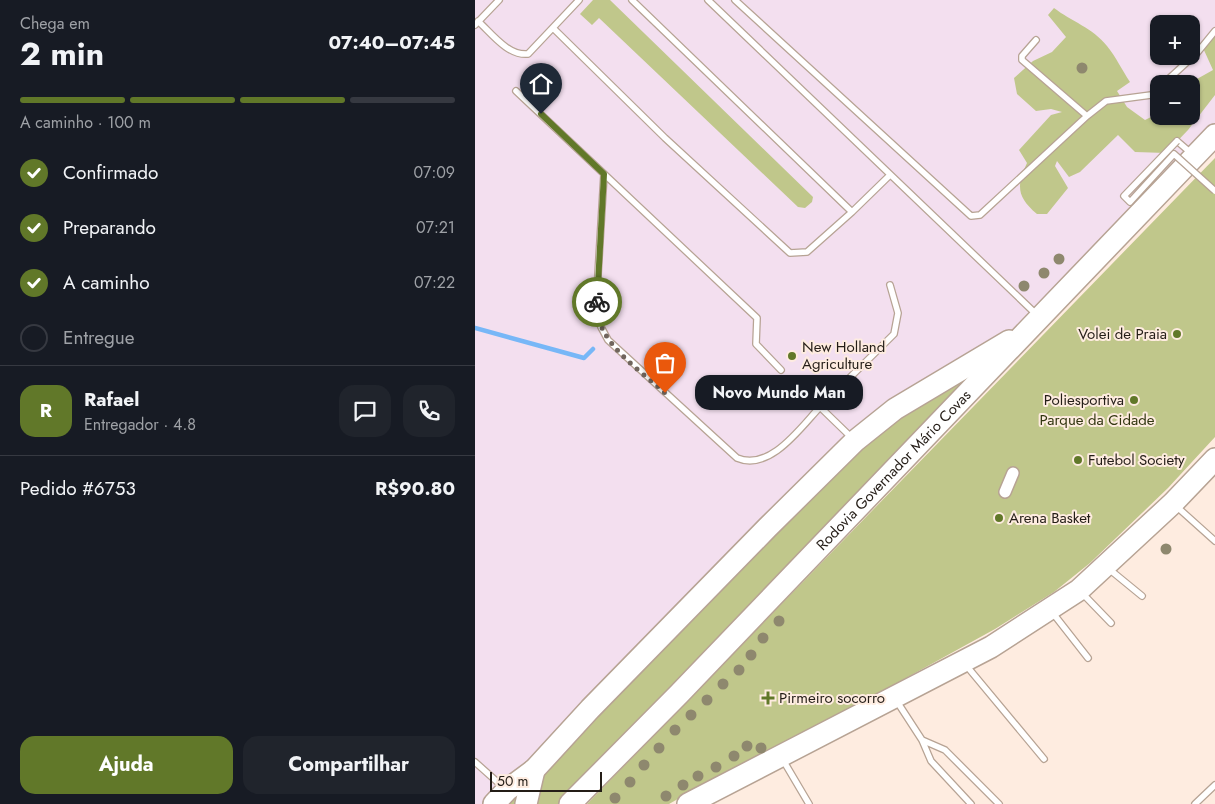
<!DOCTYPE html>
<html lang="pt">
<meta charset="utf-8">
<style>
:root{--surface:#171b24;--page:#20242c;--text:#f1f3f6;--muted:#9ea1a6;--line:#363941;--accent:#617829}
body{margin:0;font-family:Jost,sans-serif;background:var(--page);color:var(--text);height:100vh;display:flex;flex-direction:column;font-size:19px;white-space:nowrap}
*{box-sizing:border-box;margin:0}
p{font-size:16px;color:var(--muted)}
.icon{flex:none;width:28px;height:28px;fill:none;stroke:currentColor;stroke-width:2;stroke-linecap:round;stroke-linejoin:round}
.map{position:relative;flex:1;overflow:hidden}
.panel{display:flex;flex-direction:column;background:var(--surface);width:475px}
.panel>*{flex:none}
.controls{position:absolute;left:675px;top:15px;display:grid;gap:10px}
.controls a{display:grid;place-items:center;width:50px;height:50px;border-radius:10px;background:var(--surface);box-shadow:0 1px 4px #0004;font-size:25px}
.scale{position:absolute;left:15px;bottom:12px;width:112px;box-sizing:border-box;padding-left:5px;border:2px solid #241d17;border-top:0;font-size:14px;line-height:18px;white-space:nowrap;color:#241d17;-webkit-text-stroke:4px #feece0;paint-order:stroke}
.pin{position:absolute;display:grid;place-items:center;width:42px;height:42px;color:#fff;margin:-51px -21px;border-radius:50% 50% 50% 0;rotate:-45deg;box-shadow:0 0 5px #0007}
.pin .icon{rotate:45deg}
.courier{position:absolute;display:grid;place-items:center;width:50px;height:50px;margin:-25px;border:4px solid #617829;border-radius:50%;background:#fff;color:#222;box-shadow:0 1px 6px #0007}
.bubble{position:absolute;height:35px;border-radius:15px;background:var(--surface);box-shadow:0 1px 4px #0004;font-size:16px;font-weight:700;line-height:35px;text-align:center}
.head em{font-style:normal;font-weight:700}
.head div{display:flex;flex-direction:column-reverse}
.head{display:flex;align-items:center;justify-content:space-between;height:85px;padding:0 20px}
h1{font-size:32px;font-weight:700;line-height:38px}
.bar{display:grid;grid-template-columns:repeat(4,1fr);gap:8px 5px;align-content:center;height:60px;padding:0 20px}
.bar i{height:6px;border-radius:4px;background:var(--line)}
.bar .selected{background:var(--accent)}
.bar p{grid-column:span 4}
.line{display:flex;align-items:center;gap:12px;padding:0 20px;border-top:1px solid var(--line)}
.line div{flex:1}
.round{display:grid;place-items:center;flex:none;width:52px;height:52px;border-radius:15px;background:var(--page)}
ol{padding:0 20px;list-style:none}
li{display:flex;align-items:center;gap:15px;height:55px}
li p{margin-inline-start:auto}
li .icon{padding:5px;border-radius:50%;background:var(--accent);color:#fff;stroke-width:4}
li:last-child{color:var(--muted)}
li i{width:28px;height:28px;border:2px solid var(--line);border-radius:50%}
.primary-button{display:flex;gap:10px;margin-top:auto;padding:10px 20px}
.primary-button a{flex:1;height:58px;border-radius:15px;background:var(--accent);color:#fff;font-size:20px;font-weight:700;line-height:58px;text-align:center}
.primary-button a+a{background:var(--page);color:var(--text)}
main{display:flex;flex:1;min-height:0}
.map>svg:first-child{display:block}
.industrial{fill:#f3dfef;fill-rule:evenodd}
.green{fill:#c0c78b}
.lines{fill:none;stroke-linecap:round;stroke-linejoin:round}
.stream{stroke:#77b7f7;stroke-width:4.5}
.lane-casing{stroke:#b7a394;stroke-width:8}
.street-casing{stroke:#b7a394;stroke-width:14}
.highway-casing{stroke:#b7a394;stroke-width:24}
.lane{stroke:#fff;stroke-width:5.5}
.street{stroke:#fff;stroke-width:11}
.highway{stroke:#fff;stroke-width:21}
.lane-bridge-casing{stroke:#b7a394;stroke-width:8;stroke-linecap:butt}
.lane-bridge{stroke:#fff;stroke-width:5.5}
.tree{fill:#8e886e}
.done{stroke:#70655d;stroke-width:5;stroke-dasharray:0 9}
.route{stroke:#617829;stroke-width:6}
.poi-dot{fill:#617829;stroke:#feece0;stroke-width:2}
.labels{text-anchor:middle;stroke-width:4;stroke-linejoin:round;paint-order:stroke}
.poi-label{font-size:15px;fill:#241d17;stroke:#feece0;text-anchor:start}
.park-label{font-size:15px;fill:#323610;stroke:#feece0}
.street-label{font-size:15px;fill:#241d17;stroke:#feece0}
</style>
<main>
<section class="panel">
<div class="head"><div><h1>2 min</h1><p>Chega em</p></div><em>07:40–07:45</em></div>
<div class="bar"><i class="selected"></i><i class="selected"></i><i class="selected"></i><i></i><p>A caminho · 100 m</p></div>
<ol>
<li><svg class="icon" aria-label="check" viewBox="0 0 24 24"><path d="M5 12l5 5 9-10"/></svg>Confirmado<p>07:09</p></li>
<li><svg class="icon" aria-label="check" viewBox="0 0 24 24"><path d="M5 12l5 5 9-10"/></svg>Preparando<p>07:21</p></li>
<li><svg class="icon" aria-label="check" viewBox="0 0 24 24"><path d="M5 12l5 5 9-10"/></svg>A caminho<p>07:22</p></li>
<li><i></i>Entregue</li>
</ol>
<div class="line" style="height:90px"><b class="round" style="background:var(--accent);color:#fff">R</b><div><b>Rafael</b><p>Entregador · 4.8</p></div><a class="round"><svg class="icon" aria-label="chat" viewBox="0 0 24 24"><path d="M4 5h16v11H9l-5 4z"/></svg></a><a class="round"><svg class="icon" aria-label="phone" viewBox="0 0 24 24"><path d="M5 4h4l2 5-3 2q2 4 5 5l2-3 5 2v4C11 20 4 13 5 4z"/></svg></a></div>
<div class="line" style="height:65px"><div>Pedido #6753</div><b>R$90.80</b></div>
<div class="primary-button"><a>Ajuda</a><a>Compartilhar</a></div>
</section>
<div class="map">
<svg width="740" height="804" viewBox="0 0 740 804">
<rect width="100%" height="100%" fill="#feece0"/>
<!-- industrial -->
<path class="industrial" d="M0,0H740V129L580,305L25,804H0ZM684,24H716V56H684ZM684,84H716V116H684Z"/>
<!-- green -->
<path class="green" d="M118,0H135L338,197L337,202L330,208L323,207L124,18L117,25L105,14Z
M579,8C596,21 618,28 632,46C641,57 647,70 655,82L642,91L652,107L670,120L684,113V116H716V84H713L738,70L728,48L740,35V95L713,130L691,153L660,152L643,135L605,172L594,177L582,161L580,166L593,188L572,214H562C542,197 541,186 552,163L544,150L576,115L587,112L576,109L561,111L542,94L539,78L558,61L577,52L591,37L573,15Z
M740,158V437L693,488L615,563L579,592L520,629L362,716L254,770L194,804H112Z
M558,327L199,691L84,804H19L380,441Z"/>
<g class="lines">
<!-- stream -->
<path class="stream" d="M0,328L109,358L118,349"/>
<!-- lane casing -->
<g class="lane-casing">
<path id="lane" d="M157,0L377,212L415,175
M233,0L562,315
M260,0L496,216L505,215L612,116L631,101L676,95L684,88
M3,21C17,34 33,56 53,54L104,0
M0,25L24,0
M78,28L190,138L315,253L332,252L377,212
M561,40L547,56V60L612,116
M688,84L722,53L740,31
M41,91L282,318L281,344L306,370
M702,141L716,153
M129,174L121,308L126,327L133,340L262,458C295,472 326,427 345,407L376,437
M326,389L345,407L419,334L423,313L415,285
M701,506L740,541
M634,569L667,596
M607,593L636,623
M577,612L613,658
M490,664L569,759
M421,700L447,740L456,761L496,804
M447,740L470,750L524,804
M308,760L334,804
M0,762L28,787
M720,804L740,785"/>
</g>
<!-- street casing -->
<g class="street-casing">
<path id="street" d="M530,492L538,473"/>
</g>
<!-- highway casing -->
<g class="highway-casing">
<g id="highway">
<path d="M19,804L32,790L59,770L115,709L292,528L380,441L420,409L534,341"/>
<path d="M51,804L59,770"/>
<path id="s1" d="M95,804L204,694L740,135"/>
<path d="M213,804L516,647L604,590L698,503L740,459"/>
</g>
</g>
<!-- lane -->
<use href="#lane" class="lane"/>
<!-- street -->
<use href="#street" class="street"/>
<!-- highway -->
<use href="#highway" class="highway"/>
<!-- lane-bridge casing -->
<g class="lane-bridge-casing">
<path id="lane-bridge" d="M702,141L649,196L655,202L699,154L740,191"/>
</g>
<!-- lane-bridge -->
<use href="#lane-bridge" class="lane-bridge"/>
</g>
<!-- trees -->
<g class="tree">
<circle cx="607" cy="68" r="5.5"/>
<circle cx="584" cy="259" r="5.5"/>
<circle cx="569" cy="273" r="5.5"/>
<circle cx="549" cy="286" r="5.5"/>
<circle cx="691" cy="549" r="5.5"/>
<circle cx="304" cy="621" r="5.5"/>
<circle cx="288" cy="638" r="5.5"/>
<circle cx="276" cy="655" r="5.5"/>
<circle cx="264" cy="670" r="5.5"/>
<circle cx="248" cy="684" r="5.5"/>
<circle cx="232" cy="700" r="5.5"/>
<circle cx="216" cy="715" r="5.5"/>
<circle cx="200" cy="730" r="5.5"/>
<circle cx="272" cy="746" r="5.5"/>
<circle cx="184" cy="748" r="5.5"/>
<circle cx="286" cy="748" r="5.5"/>
<circle cx="259" cy="756" r="5.5"/>
<circle cx="169" cy="765" r="5.5"/>
<circle cx="241" cy="767" r="5.5"/>
<circle cx="223" cy="776" r="5.5"/>
<circle cx="155" cy="782" r="5.5"/>
<circle cx="208" cy="785" r="5.5"/>
<circle cx="191" cy="796" r="5.5"/>
<circle cx="140" cy="798" r="5.5"/>
</g>
<g class="lines">
<!-- done -->
<path class="done" d="M122,302C119,341 164,369 190,393"/>
<!-- route -->
<path class="route" d="M66,114L129,174L122,302"/>
</g>
<!-- markers -->
<g class="poi-dot">
<circle cx="702" cy="334" r="5"/>
<circle cx="317" cy="356" r="5"/>
<circle cx="659" cy="400" r="5"/>
<circle cx="603" cy="460" r="5"/>
<circle cx="524" cy="518" r="5"/>
<path d="M290.5 690.5h5v5h5v5h-5v5h-5v-5h-5v-5h5z"/>
</g>
<g class="labels">
<!-- poi labels -->
<g class="poi-label">
<text x="692" y="339" text-anchor="end">Volei de Praia</text>
<text x="327" y="352">New Holland<tspan x="327" dy="17">Agriculture</tspan></text>
<text x="649" y="405" text-anchor="end">Poliesportiva</text>
<text x="613" y="465">Futebol Society</text>
<text x="534" y="523">Arena Basket</text>
<text x="304" y="703">Pirmeiro socorro</text>
</g>
<!-- park labels -->
<g class="park-label">
<text x="622" y="425">Parque da Cidade</text>
</g>
<!-- street labels -->
<g class="street-label">
<text dy="5" stroke="none"><textPath href="#s1" startOffset="465">Rodovia Governador Mário Covas</textPath></text>
</g>
</g>
</svg>
<div class="controls">
<a>+</a>
<a>−</a>
</div>
<div class="scale">50 m</div>
<div class="pin" style="left:190px;top:393px;background:#ea580c"><svg class="icon" aria-label="bag" viewBox="0 0 24 24"><path d="M5 8h14l-1 12H6zM9 8a3 3 0 0 1 6 0"/></svg></div>
<div class="pin" style="left:66px;top:114px;background:#1f2937"><svg class="icon" aria-label="home" viewBox="0 0 24 24"><path d="M3 11l9-7 9 7M6 9v11h12V9"/></svg></div>
<div class="courier" style="left:122px;top:302px"><svg class="icon" aria-label="bike" viewBox="0 0 24 24"><circle cx="6" cy="16" r="4"/><circle cx="18" cy="16" r="4"/><path d="M6 16l4-8h5l3 8M10 8l3 8H6M13 5h3"/></svg></div>
<div class="bubble" style="left:220px;top:375px;width:168px">Novo Mundo Man</div>
</div>
</main>
